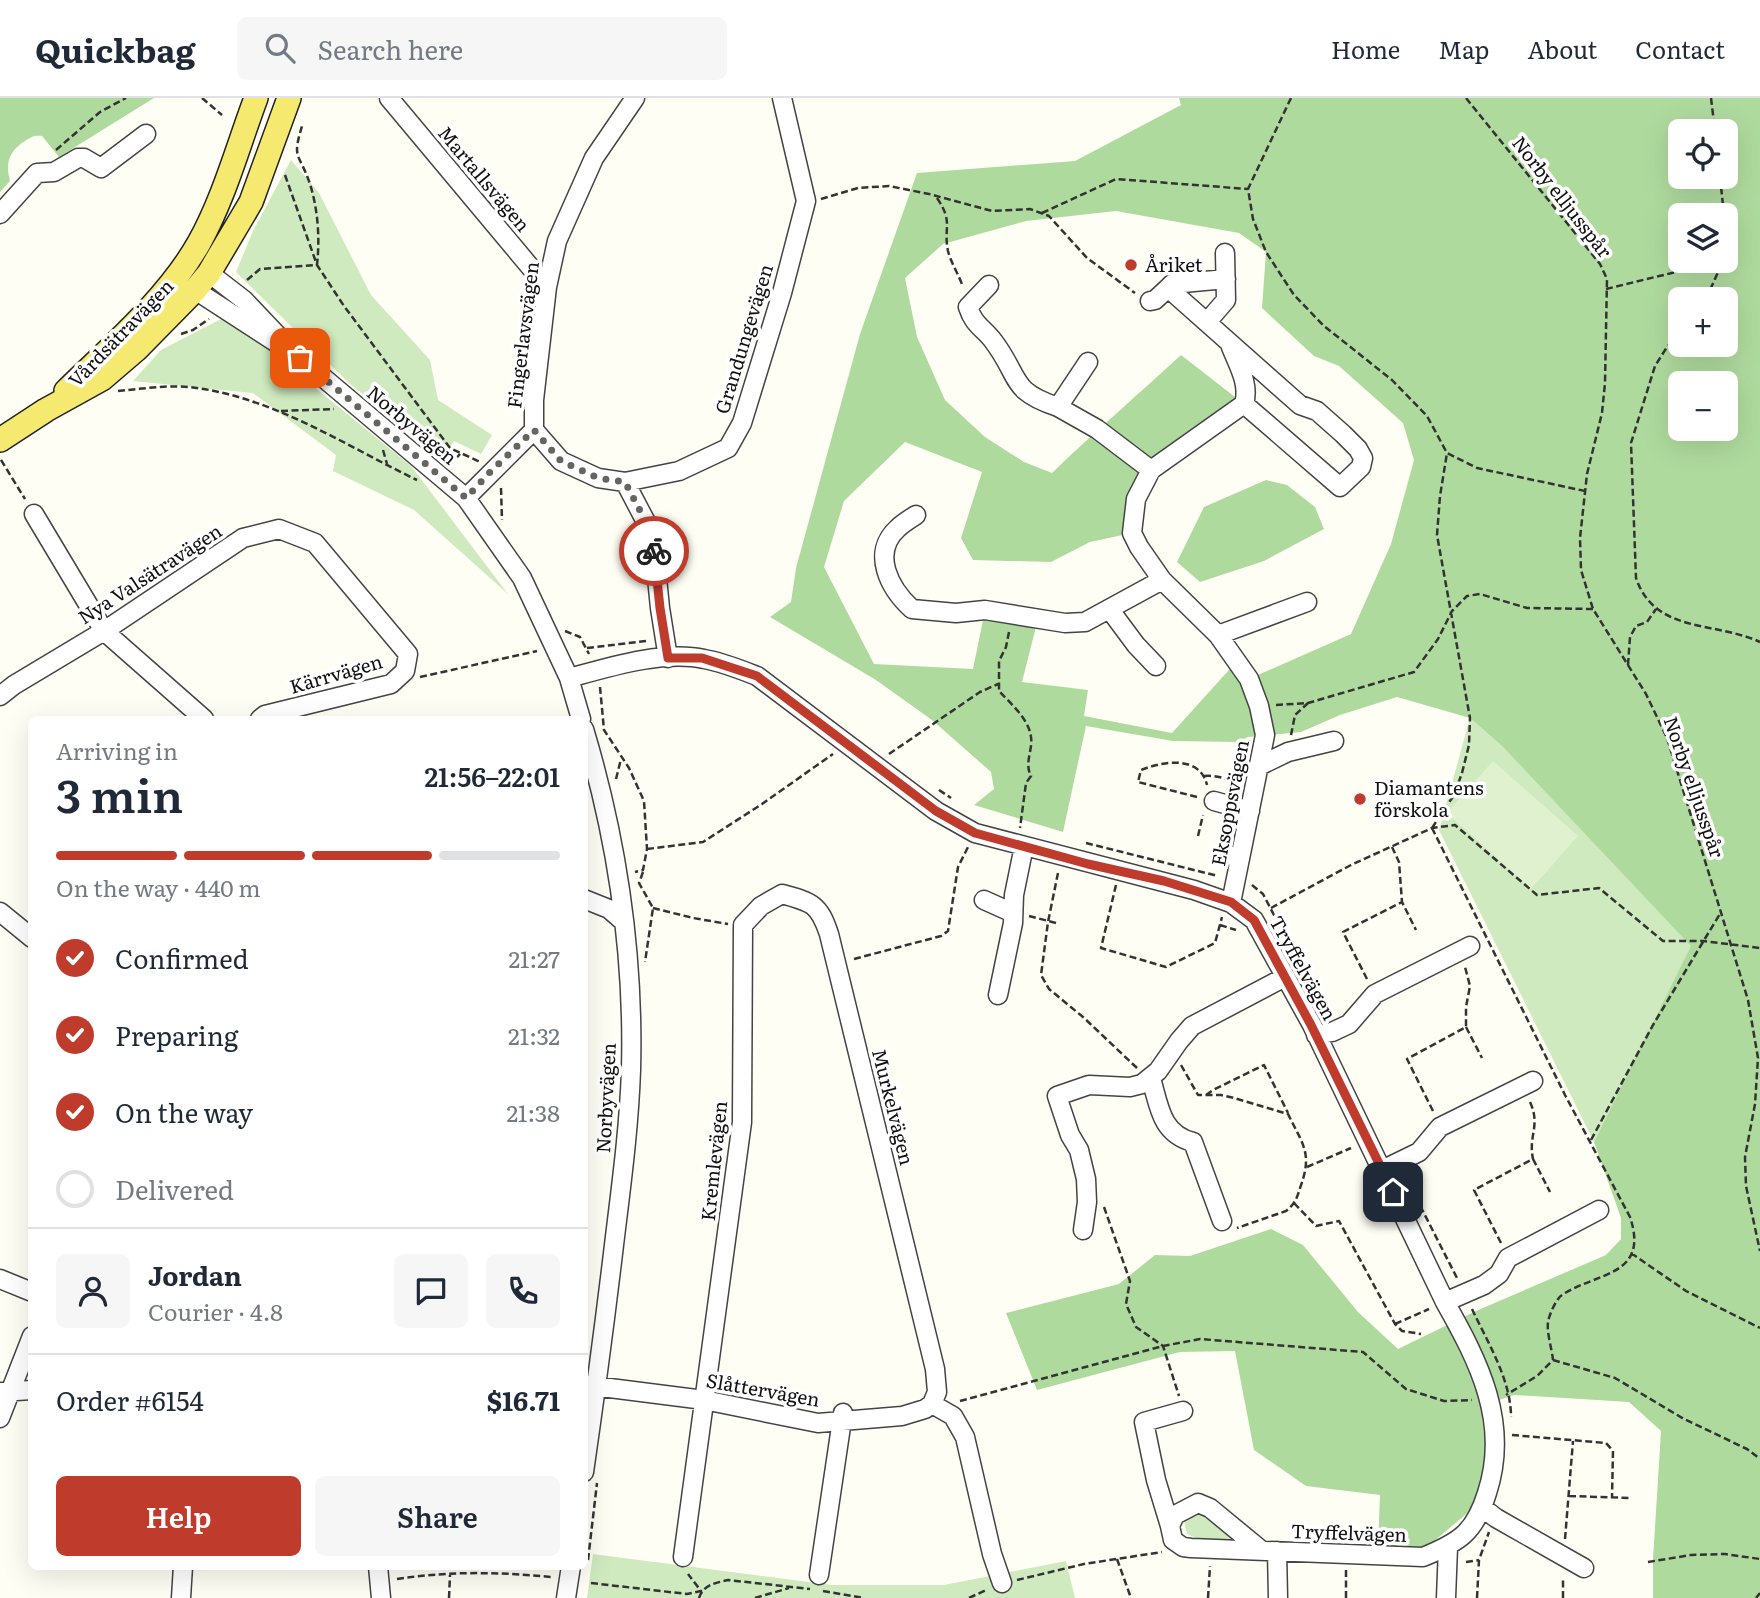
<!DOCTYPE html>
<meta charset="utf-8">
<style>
:root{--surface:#fff;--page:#f6f6f7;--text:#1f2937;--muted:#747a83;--line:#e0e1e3;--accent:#bf3b2b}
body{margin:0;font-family:Literata,serif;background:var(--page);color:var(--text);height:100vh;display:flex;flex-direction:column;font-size:26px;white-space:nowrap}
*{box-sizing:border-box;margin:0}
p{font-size:23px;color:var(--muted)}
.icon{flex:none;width:38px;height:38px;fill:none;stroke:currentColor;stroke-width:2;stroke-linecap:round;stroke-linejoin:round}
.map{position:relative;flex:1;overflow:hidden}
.details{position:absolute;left:28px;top:618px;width:560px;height:854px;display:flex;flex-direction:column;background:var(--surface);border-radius:10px;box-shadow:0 7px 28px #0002}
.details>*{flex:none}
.buttons{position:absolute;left:1668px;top:21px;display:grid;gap:14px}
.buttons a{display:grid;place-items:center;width:70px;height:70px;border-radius:10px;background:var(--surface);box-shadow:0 7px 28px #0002;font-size:35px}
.pin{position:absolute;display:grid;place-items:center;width:60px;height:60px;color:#fff;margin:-30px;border-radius:14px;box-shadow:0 4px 10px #0006}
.courier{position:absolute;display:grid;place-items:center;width:70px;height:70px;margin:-35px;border:5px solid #bf3b2b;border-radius:50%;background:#fff;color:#222;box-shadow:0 2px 9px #0007}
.head em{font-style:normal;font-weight:600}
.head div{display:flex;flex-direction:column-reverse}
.head{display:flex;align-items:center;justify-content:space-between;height:119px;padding:0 28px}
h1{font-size:46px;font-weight:600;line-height:52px}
.bar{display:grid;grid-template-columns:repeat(4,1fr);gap:10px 7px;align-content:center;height:84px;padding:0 28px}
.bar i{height:9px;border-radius:5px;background:var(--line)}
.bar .active{background:var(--accent)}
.bar p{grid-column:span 4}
.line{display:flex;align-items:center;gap:18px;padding:0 28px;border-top:2px solid var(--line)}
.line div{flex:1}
.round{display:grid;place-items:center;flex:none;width:74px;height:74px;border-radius:10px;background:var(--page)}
ol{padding:0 28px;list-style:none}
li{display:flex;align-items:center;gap:21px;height:77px}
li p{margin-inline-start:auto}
li .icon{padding:7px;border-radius:50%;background:var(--accent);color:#fff;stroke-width:4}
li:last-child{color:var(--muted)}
li i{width:38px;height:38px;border:4px solid var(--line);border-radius:50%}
.cta{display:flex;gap:14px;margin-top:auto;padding:14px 28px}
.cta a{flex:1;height:80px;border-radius:10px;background:var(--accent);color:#fff;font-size:28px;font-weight:600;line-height:80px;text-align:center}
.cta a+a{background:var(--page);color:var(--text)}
header{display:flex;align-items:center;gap:42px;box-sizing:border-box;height:98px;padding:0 35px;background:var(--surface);border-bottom:2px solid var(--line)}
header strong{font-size:33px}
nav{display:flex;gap:38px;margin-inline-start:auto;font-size:24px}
.search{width:490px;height:63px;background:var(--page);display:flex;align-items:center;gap:18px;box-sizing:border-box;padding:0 24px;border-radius:10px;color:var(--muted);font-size:26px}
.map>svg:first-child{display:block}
.green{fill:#ceeabe;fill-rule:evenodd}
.forest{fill:#afda9e;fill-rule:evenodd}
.pitch{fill:#e0f1d0}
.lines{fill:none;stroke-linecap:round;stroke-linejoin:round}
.minor-casing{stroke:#444;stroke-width:21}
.major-casing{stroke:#222;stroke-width:26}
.path{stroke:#333;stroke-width:2.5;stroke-dasharray:7 3.5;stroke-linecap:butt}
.minor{stroke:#fff;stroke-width:18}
.major{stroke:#f5e96f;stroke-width:23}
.done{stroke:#646461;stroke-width:7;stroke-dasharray:0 12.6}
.route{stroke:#bf3b2b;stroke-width:9}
.poi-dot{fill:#bf3b2b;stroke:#fff;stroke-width:2.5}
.labels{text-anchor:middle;stroke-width:7;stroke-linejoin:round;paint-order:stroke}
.street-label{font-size:19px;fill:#111;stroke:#fff}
.poi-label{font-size:19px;fill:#111;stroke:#fff;text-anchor:start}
</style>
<header>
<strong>Quickbag</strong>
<div class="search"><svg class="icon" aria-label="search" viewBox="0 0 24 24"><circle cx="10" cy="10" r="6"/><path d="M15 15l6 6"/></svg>Search here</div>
<nav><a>Home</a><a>Map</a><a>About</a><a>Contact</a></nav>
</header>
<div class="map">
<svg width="1760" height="1500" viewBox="0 0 1760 1500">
<rect width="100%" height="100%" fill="#fffef5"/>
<!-- green -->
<path class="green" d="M1474,0H1760V1180L1683,866L1594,1044L1439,732L1470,620L1503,649L1675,830ZM1680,33H1726V79H1680ZM1680,117H1726V163H1680ZM1680,201H1726V247H1680ZM1680,285H1726V331H1680Z
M291,62L319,95L371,197L430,262L438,302L492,337L481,356L454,343L443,359L350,286L236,174L253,133Z
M225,219L233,223L411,368L508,496L414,412L333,373L336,357L253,295L133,283L161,252Z
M1194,1413L1205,1416L1233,1441H1198L1187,1436L1184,1423Z
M593,1456L832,1487H944L1066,1463L1075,1500H587Z"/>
<!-- forest -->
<path class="forest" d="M0,0H154L59,59L42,38C34,37 31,39 25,43C9,53 5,65 10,83L0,94Z
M1179,0H1760V1500H1653V1461L1661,1333L1629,1304L1514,1297L1481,1308L1487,1363L1472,1411L1426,1450L1378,1449L1380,1397L1306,1388L1254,1352L1235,1253L1180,1254L1037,1292L1006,1215L1119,1186L1155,1157L1190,1158L1271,1131L1303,1147L1358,1214L1398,1251L1476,1213L1606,1157L1621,1141V1120L1594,1044L1691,848L1503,649L1470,620L1397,599L1340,617L1301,634L1248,639L1237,644L1173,643L1086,628L1063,734L974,707L994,691L991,674L932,622L876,582L770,519L791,504L796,470L860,236L917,75L1075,63L1181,7ZM1680,33H1726V79H1680ZM1116,113L1239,135L1266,154L1262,210L1314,258L1339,268L1403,325L1414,362L1391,446L1351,536L1249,581L1237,563L1172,635L1084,618L1088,592L1022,584L1038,521L985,512L973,571L874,566L824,469L844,403L905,344L982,374L961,440L973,462L1051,464L1090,444L1132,435L1151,372L1244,306L1181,257C1138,297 1094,334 1052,375L1024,364L985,339L945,302L917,239L905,180L943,146L1026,123ZM1680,117H1726V163H1680ZM1680,201H1726V247H1680ZM1680,285H1726V331H1680Z
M1266,382L1287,387L1315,409L1324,431L1264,463L1200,484L1177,464L1204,409Z"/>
<!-- pitch -->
<path class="pitch" d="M1493,663L1578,738L1531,791L1447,715Z"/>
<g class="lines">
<!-- minor casing -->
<g class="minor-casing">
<path id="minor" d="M389,0L547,189
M0,116L37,75L54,74L78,60H84L101,70L146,36
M209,175L244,202L280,240
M989,187L968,209C974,228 984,230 994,244C1021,280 1009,293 1058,309
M1168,190L1172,186L1226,181
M195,192L300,260L466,400L522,480L569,580L581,621
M1150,203L1155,202L1168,190L1300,307L1317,313L1343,336L1358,351L1363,360L1361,369L1340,389L1244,306
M1207,224L1226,202L1225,155
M1231,249C1238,267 1250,286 1244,306
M1088,264L1058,309L1097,331L1151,372
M534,332V302L547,189L557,143L594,60L635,0
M625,384L646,424L654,450L660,510L668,560
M466,400L534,332L561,363L598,380L625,384L679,373L728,350L742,325L782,195L806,103L782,0
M34,416L104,533L204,621
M916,417C910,421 903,425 898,430C870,455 890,491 912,511L956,515L985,512L1065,525L1085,524L1162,482
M1110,512L1136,547L1156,568
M1218,537L1307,504
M569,580C609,569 664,552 704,561C722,564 739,571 757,578L936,713L975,735L1194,792L1231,805L1254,822L1312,927L1445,1204C1479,1264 1510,1325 1487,1395C1475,1434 1460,1444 1423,1459L1191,1450L1183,1449L1173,1442L1170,1428L1175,1417L1198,1405L1210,1410L1261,1452
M0,598L14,587L104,533L243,440L279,431L315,445L408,556L405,573L391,586L265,617L260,621
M584,631C617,741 634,858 631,972C629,1031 621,1089 614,1147C605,1223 595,1298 584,1374
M1259,668L1288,654L1334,643
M1214,703L1250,713
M1223,756L1240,760
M584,801L609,811L624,824
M984,802L1013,815
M1231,805L1265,637L1259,608L1249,581L1218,537L1162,482L1139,449L1132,435L1136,401L1151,372L1244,306
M0,814L32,840
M998,897L1013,825L1014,797L1024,748
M1316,937L1332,934L1349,926L1375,896L1470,848
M1151,980C1159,1008 1161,1036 1193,1044L1222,1123
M1382,1072L1419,1054L1440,1029L1533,983
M1083,1132L1087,1104L1086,1081L1079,1052L1070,1037L1057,998L1089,987L1130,989L1142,986L1158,973L1179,943L1192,928L1285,879
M0,1181L32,1194
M1445,1204L1484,1187L1499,1176L1508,1160L1599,1112
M586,1287L704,1302L818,1325L902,1318L925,1311L932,1306
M0,1294L32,1292
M932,1306L953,1318L965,1339L992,1456L1002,1485
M0,1320L32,1238
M1483,1410L1496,1420L1584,1470
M1170,1428L1156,1382L1144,1324L1183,1313
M1277,1453L1278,1500
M683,1459L742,1024L743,827L761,808L782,796C812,804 819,806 829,836L935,1271L937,1294L932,1306
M378,1468L381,1500
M819,1477L843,1315
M181,1500L183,1468
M566,1500L571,1468
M1446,1500L1448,1449"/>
</g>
<!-- major casing -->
<g class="major-casing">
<path id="major" d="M66,293C111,249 168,200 199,145C224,100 238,48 256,0
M0,342L46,312L102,281L137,251L195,192L209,175L251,104L289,0"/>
</g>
<!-- path -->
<path class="path" d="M202,0L222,17
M1291,0L1248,91L1253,121L1266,154L1294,197L1324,228L1392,282L1427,318L1447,355L1477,370L1585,393
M1466,0L1600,166L1607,181L1605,285L1602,315L1587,376L1580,440L1581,472L1593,511L1646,596L1667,640L1748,902L1758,960L1755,1006L1745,1059L1746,1088L1760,1153
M1711,0L1715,33
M56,52L100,14L126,0
M285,77L317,167L344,208L450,350L480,364
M1720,79L1724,117
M937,100C954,125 943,129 948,153C951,165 959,177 963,189
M821,101L858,90L889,88L929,96L992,113L1030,111L1049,118L1087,160L1135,195
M1042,115L1116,81L1248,91
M247,182L260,171L317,167C320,140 318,112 310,86C299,53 291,63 303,25
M1606,191L1721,163
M1706,201L1723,163
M1680,235L1667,249L1655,268L1631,345L1636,480C1655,536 1715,523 1760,544
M181,236L193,232L209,221
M118,293C141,291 164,287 188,289C270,297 344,347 417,382
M281,313L334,311
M383,352L387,366
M1,362L25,401
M450,367L460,356
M501,390L502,422
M565,533L580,539L589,556
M1009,534L1006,549L999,563V593C1010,605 1029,621 1031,639C1033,652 1024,665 1031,678L1026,685L1020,730
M587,550L646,543
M1628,567L1630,539L1636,528L1647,524L1656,511
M420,579L537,553
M600,589L604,632L629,670L644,703L647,751L643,772L635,774
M1276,607L1308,605L1414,574L1438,541L1452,513L1467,498L1480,496L1527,510L1593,511
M1291,637L1295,617L1308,605
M889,656L980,594L998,586
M1204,678C1215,677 1225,680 1235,684L1233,689
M616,681L621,661
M939,692L951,700
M1197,699L1138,684L1141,672C1163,663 1200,657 1207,687
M1432,730L1565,997L1630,1119C1650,1179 1596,1174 1562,1197C1557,1200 1551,1213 1549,1220C1545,1231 1552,1250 1553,1262L1537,1278L1506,1297
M1432,730L1454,697L1462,675L1469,647L1470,620L1437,437L1440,398L1447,355
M1198,738L1203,717
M1086,745L1218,778
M1392,749L1399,764L1402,804
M647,751L703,744L762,706L833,656
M643,774L639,785L653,810L645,864
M1058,775L1048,824L1041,877L1049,891L1083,919L1137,970
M1116,787L1101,850L1166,869L1215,845L1222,819
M1252,787L1263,796L1300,867
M653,810L693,820L728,826
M1271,810L1351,767L1432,730L1455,727L1537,797L1599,790L1663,843H1703L1760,850
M1029,818L1056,825
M1220,827L1236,832
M854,861L941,838L948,833L958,769L968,749
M1367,881L1343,834L1402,804L1416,832
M1466,929L1482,960
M1181,967L1198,997H1221L1234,1000L1288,1016C1303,1047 1313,1055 1300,1090C1297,1100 1295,1106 1286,1113L1237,1130
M1206,997L1213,992L1264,967L1288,1015
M1530,1004C1541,1028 1528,1037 1533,1061
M1433,1013L1407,961L1466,929V909L1470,888L1465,869
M1591,1042L1653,927L1721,814
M1307,1069L1351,1050
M1406,1080L1457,1180
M1294,1105L1316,1128L1339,1123L1395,1226L1402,1233L1421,1236
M1104,1109L1130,1183L1126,1206L1136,1229L1163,1248L1179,1298
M1501,1145L1474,1092L1533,1061L1550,1094
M1631,1155L1686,1193L1760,1230
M1472,1211C1488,1245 1511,1282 1511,1319
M1395,1226L1429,1211
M1553,1262L1615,1280L1684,1321L1747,1351L1760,1361
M960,1303L1163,1248L1200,1241L1363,1254L1406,1291L1444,1303L1472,1302
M1512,1337L1606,1345L1613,1353L1612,1400
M1569,1398L1631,1400
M1565,1441L1573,1343
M1117,1461L1131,1500
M588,1462L597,1385
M1466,1464L1479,1462
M1648,1464L1691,1457L1725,1456L1760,1461
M397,1481C448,1473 501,1474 551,1479
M1017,1482L1084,1466L1162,1454
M591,1485L687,1496L701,1493L688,1476
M823,1493L864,1500
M449,1500L450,1477
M699,1500C703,1487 715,1485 728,1482L810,1491
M755,1500L789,1490
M969,1500L988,1491
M1208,1500L1210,1468
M1346,1500V1472
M1477,1500L1479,1462L1489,1434
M1563,1500V1479
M1756,1500L1760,1495"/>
<!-- minor -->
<use href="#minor" class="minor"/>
<!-- major -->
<use href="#major" class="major"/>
</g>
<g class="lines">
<!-- done -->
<path class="done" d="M300,260L466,400L490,374L534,332L561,363L598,380L625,384L646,424L654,453"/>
<!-- route -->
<path class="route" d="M654,453L660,510L668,560H702L757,578L936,713L975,735L1088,766L1164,783L1231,804L1254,822L1311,927L1393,1094"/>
</g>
<!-- markers -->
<g class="poi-dot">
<circle cx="1131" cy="167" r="7"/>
<circle cx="1360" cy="701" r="7"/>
</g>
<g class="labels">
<!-- street labels -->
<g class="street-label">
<text transform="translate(484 81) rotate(50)" y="7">Martallsvägen</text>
<text transform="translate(1562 99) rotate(52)" y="7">Norby elljusspår</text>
<text transform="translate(121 235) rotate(-46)" y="7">Vårdsätravägen</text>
<text transform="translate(523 237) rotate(-83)" y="7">Fingerlavsvägen</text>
<text transform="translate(744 241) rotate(-73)" y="7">Grandungevägen</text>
<text transform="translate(412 327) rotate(40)" y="7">Norbyvägen</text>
<text transform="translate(150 476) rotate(-33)" y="7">Nya Valsätravägen</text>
<text transform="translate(336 576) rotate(-16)" y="7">Kärrvägen</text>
<text transform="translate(1694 689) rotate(71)" y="7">Norby elljusspår</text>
<text transform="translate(1230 705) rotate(-79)" y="7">Eksoppsvägen</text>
<text transform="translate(1303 870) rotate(61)" y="7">Tryffelvägen</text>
<text transform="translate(606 1000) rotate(-87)" y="7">Norbyvägen</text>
<text transform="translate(893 1009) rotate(76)" y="7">Murkelvägen</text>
<text transform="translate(714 1063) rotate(-84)" y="7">Kremlevägen</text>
<text transform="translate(763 1292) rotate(10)" y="7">Slåttervägen</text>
<text transform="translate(1349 1435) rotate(2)" y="7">Tryffelvägen</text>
</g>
<!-- poi labels -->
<g class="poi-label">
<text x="1145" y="174">Åriket</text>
<text x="1374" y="697">Diamantens<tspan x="1374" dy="22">förskola</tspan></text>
</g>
</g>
</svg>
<div class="buttons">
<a><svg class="icon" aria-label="locate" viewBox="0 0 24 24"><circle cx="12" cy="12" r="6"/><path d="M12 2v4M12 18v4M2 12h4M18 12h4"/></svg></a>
<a><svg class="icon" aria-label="layers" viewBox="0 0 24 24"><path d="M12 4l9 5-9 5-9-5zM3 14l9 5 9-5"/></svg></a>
<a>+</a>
<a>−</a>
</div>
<div class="pin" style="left:300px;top:260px;background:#ea580c"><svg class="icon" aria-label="bag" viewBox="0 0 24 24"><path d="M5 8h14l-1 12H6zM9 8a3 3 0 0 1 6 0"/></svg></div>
<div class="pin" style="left:1393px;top:1094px;background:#1f2937"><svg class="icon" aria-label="home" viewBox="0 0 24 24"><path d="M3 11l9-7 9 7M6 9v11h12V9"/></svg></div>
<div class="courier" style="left:654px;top:453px"><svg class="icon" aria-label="bike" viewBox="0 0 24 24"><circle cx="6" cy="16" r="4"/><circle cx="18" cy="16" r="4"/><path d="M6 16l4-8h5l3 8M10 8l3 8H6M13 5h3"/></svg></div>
<section class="details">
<div class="head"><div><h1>3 min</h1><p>Arriving in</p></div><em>21:56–22:01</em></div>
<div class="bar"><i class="active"></i><i class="active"></i><i class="active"></i><i></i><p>On the way · 440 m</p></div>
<ol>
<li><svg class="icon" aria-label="check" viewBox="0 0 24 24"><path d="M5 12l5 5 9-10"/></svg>Confirmed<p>21:27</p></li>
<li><svg class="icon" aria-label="check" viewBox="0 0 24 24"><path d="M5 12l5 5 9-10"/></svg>Preparing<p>21:32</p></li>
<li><svg class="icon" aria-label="check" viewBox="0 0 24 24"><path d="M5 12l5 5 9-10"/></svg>On the way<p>21:38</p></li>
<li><i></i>Delivered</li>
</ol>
<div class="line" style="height:126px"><a class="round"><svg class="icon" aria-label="person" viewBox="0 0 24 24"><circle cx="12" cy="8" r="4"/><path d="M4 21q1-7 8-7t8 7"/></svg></a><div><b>Jordan</b><p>Courier · 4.8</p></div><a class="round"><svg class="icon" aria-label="chat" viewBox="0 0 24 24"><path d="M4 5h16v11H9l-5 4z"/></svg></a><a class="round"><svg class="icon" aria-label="phone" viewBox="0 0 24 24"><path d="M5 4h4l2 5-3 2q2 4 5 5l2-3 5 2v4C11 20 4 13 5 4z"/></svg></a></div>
<div class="line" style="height:91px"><div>Order #6154</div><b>$16.71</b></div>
<div class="cta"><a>Help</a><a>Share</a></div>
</section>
</div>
